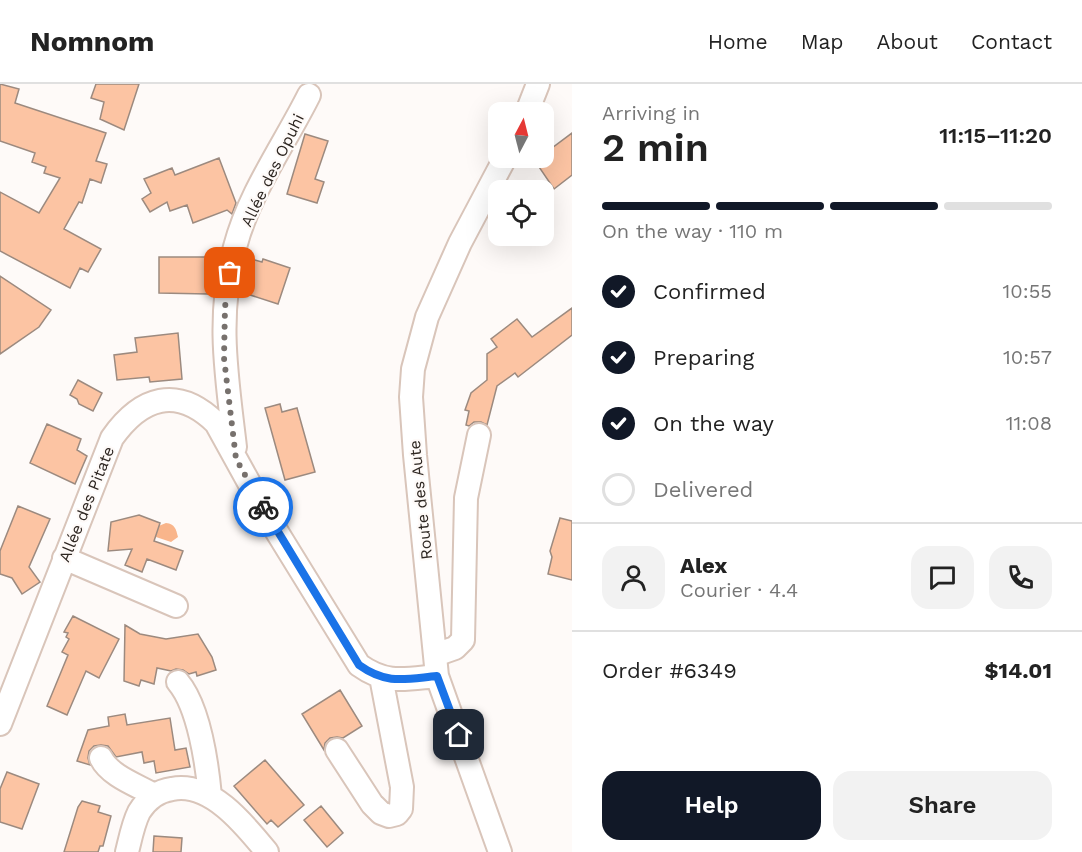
<!DOCTYPE html>
<meta charset="utf-8">
<style>
:root{--surface:#fff;--page:#f2f2f2;--text:#222;--muted:#767676;--line:#e0e0e0;--accent:#111827}
body{margin:0;font-family:"Work Sans",sans-serif;background:var(--page);color:var(--text);height:100vh;display:flex;flex-direction:column;font-size:22px;white-space:nowrap}
*{box-sizing:border-box;margin:0}
p{font-size:20px;color:var(--muted)}
.icon{flex:none;width:33px;height:33px;fill:none;stroke:currentColor;stroke-width:2;stroke-linecap:round;stroke-linejoin:round}
.map{position:relative;flex:1;overflow:hidden}
.drawer{display:flex;flex-direction:column;background:var(--surface);width:510px}
.drawer>*{flex:none}
.needle{width:39px;rotate:7deg}
.buttons{position:absolute;left:488px;top:18px;display:grid;gap:12px}
.buttons a{display:grid;place-items:center;width:66px;height:66px;border-radius:12px;background:var(--surface);box-shadow:0 6px 24px #0002;font-size:30px}
.pin{position:absolute;display:grid;place-items:center;width:51px;height:51px;color:#fff;margin:-26px;border-radius:12px;box-shadow:0 3px 9px #0006}
.courier{position:absolute;display:grid;place-items:center;width:60px;height:60px;margin:-30px;border:4px solid #1a73e8;border-radius:50%;background:#fff;color:#222;box-shadow:0 2px 8px #0007}
.overview em{font-style:normal;font-weight:600}
.overview div{display:flex;flex-direction:column-reverse}
.overview{display:flex;align-items:center;justify-content:space-between;height:102px;padding:0 30px}
h1{font-size:39px;font-weight:600;line-height:45px}
.bar{display:grid;grid-template-columns:repeat(4,1fr);gap:9px 6px;align-content:center;height:72px;padding:0 30px}
.bar i{height:8px;border-radius:4px;background:var(--line)}
.bar .current{background:var(--accent)}
.bar p{grid-column:span 4}
.line{display:flex;align-items:center;gap:15px;padding:0 30px;border-top:2px solid var(--line)}
.line div{flex:1}
.round{display:grid;place-items:center;flex:none;width:63px;height:63px;border-radius:18px;background:var(--page)}
ol{padding:0 30px;list-style:none}
li{display:flex;align-items:center;gap:18px;height:66px}
li p{margin-inline-start:auto}
li .icon{padding:6px;border-radius:50%;background:var(--accent);color:#fff;stroke-width:4}
li:last-child{color:var(--muted)}
li i{width:33px;height:33px;border:3px solid var(--line);border-radius:50%}
.button{display:flex;gap:12px;margin-top:auto;padding:12px 30px}
.button a{flex:1;height:69px;border-radius:18px;background:var(--accent);color:#fff;font-size:24px;font-weight:600;line-height:69px;text-align:center}
.button a+a{background:var(--page);color:var(--text)}
header{display:flex;align-items:center;gap:36px;box-sizing:border-box;height:84px;padding:0 30px;background:var(--surface);border-bottom:2px solid var(--line)}
header strong{font-size:28px}
nav{display:flex;gap:33px;margin-inline-start:auto;font-size:21px}
main{display:flex;flex:1;min-height:0}
.map>svg:first-child{display:block}
.water{fill:#f9b58b}
.building{fill:#fcc4a3;stroke:#9c8a7f;stroke-width:1.5}
.lines{fill:none;stroke-linecap:round;stroke-linejoin:round}
.minor-casing{stroke:#d9c5ba;stroke-width:26}
.minor{stroke:#fff;stroke-width:22}
.done{stroke:#77716d;stroke-width:6;stroke-dasharray:0 10.8}
.route{stroke:#1a73e8;stroke-width:8}
.labels{text-anchor:middle;stroke-width:4.5;stroke-linejoin:round;paint-order:stroke}
.street-label{font-size:16px;fill:#2e2722;stroke:#fefaf8}
</style>
<header>
<strong>Nomnom</strong>
<nav><a>Home</a><a>Map</a><a>About</a><a>Contact</a></nav>
</header>
<main>
<div class="map">
<svg width="572" height="768" viewBox="0 0 572 768">
<rect width="100%" height="100%" fill="#fefaf8"/>
<!-- water -->
<path class="water" d="M166,439C175,440 176,445 178,453L171,458L156,453V443Z"/>
<!-- building -->
<path class="building" d="M0,0L19,5L15,19L106,49L96,77L107,80L101,99L90,95L82,119L79,118L64,145L101,165L88,188L80,184L70,204L0,167V108L39,129L60,94L44,89L46,83L32,78L35,69L0,57Z
M96,0H139L124,46L100,35L104,18L91,14Z
M572,49V91L554,105L539,83L551,73L548,67Z
M305,50L328,57L315,95L324,98L317,119L287,110Z
M219,74L236,119L232,130L227,126L193,139L187,121L170,127L167,118L150,128L142,115L151,109L144,95L172,84L175,91Z
M159,173H208V210L159,209Z
M251,175L262,178L263,175L290,184L278,220L241,208Z
M0,192L51,226L39,243L0,270Z
M572,224V251L518,293L515,289L497,302L487,341L481,338H474L469,342L466,341L469,327L465,326L471,309L487,296V270L497,263L491,255L517,235L532,253Z
M178,249L182,295L150,298L149,293L117,296L114,271L137,268L135,254Z
M78,296L102,309L93,327L79,320L77,315L70,311Z
M280,320L282,328L297,324L315,388L285,396L265,324Z
M47,340L81,355L77,366L87,372L75,400L30,379Z
M18,422L50,435L29,483L40,498L22,510L12,494L0,490V467Z
M139,431L160,439L154,457L183,467L176,486L147,475L142,488L125,481L132,465L108,467L111,438Z
M560,434L572,437V496L548,490L552,473L550,467Z
M73,532L119,555L99,594L86,587L67,631L47,622L68,571L62,568L69,555L66,553L68,549L64,548Z
M125,541L140,550L166,555L198,550L212,573L216,586L197,592L196,588L189,590L183,586L176,585L171,587L157,584L154,600L141,596L139,602L124,597Z
M340,606L362,642L343,654L337,653L330,654L325,659L324,666L302,630Z
M125,630L127,641L170,634L175,666L186,664L190,683L156,689L154,677L144,679L142,668L116,673L108,662L101,661L94,662L89,667L88,674L90,681L77,677L88,646L109,642L108,633Z
M265,676L304,721L278,743L271,736L267,740L234,702Z
M7,688L39,700L22,745L0,738V705Z
M82,717L100,722L98,728L111,732L103,762H100L98,768H64L78,723Z
M321,722L343,749L327,763L304,736Z
M154,752L182,754L181,768H153Z"/>
<g class="lines">
<!-- minor casing -->
<g class="minor-casing">
<path id="minor" d="M527,28L538,0
M235,363C227,294 216,233 235,163C249,109 284,61 309,11
M64,474L176,522
M435,571L455,564L463,556L466,414L479,351
M178,598C199,623 207,680 210,712
M0,640L112,354C141,313 177,301 216,339L269,435L359,581C387,601 405,595 437,592
M337,666L372,720L381,729L389,732L397,730L401,725L402,703L381,593
M101,674C110,692 137,701 154,711
M127,768C130,756 133,740 139,728C147,715 157,707 172,705C210,697 245,741 267,768
M500,768L437,592L415,371L411,313L413,285L427,233L460,159L505,74"/>
</g>
<!-- minor -->
<use href="#minor" class="minor"/>
</g>
<g class="lines">
<!-- done -->
<path class="done" d="M230,189L225,223L224,274L236,375L263,423"/>
<!-- route -->
<path class="route" d="M263,423L359,581C387,601 405,595 437,592L459,651"/>
</g>
<g class="labels">
<!-- street labels -->
<g class="street-label">
<text transform="translate(272 86) rotate(-64)" y="6">Allée des Opuhi</text>
<text transform="translate(420 416) rotate(-96)" y="6">Route des Aute</text>
<text transform="translate(86 420) rotate(-68)" y="6">Allée des Pitate</text>
</g>
</g>
</svg>
<div class="buttons">
<a><svg class="needle" viewBox="-14 -14 28 28"><path d="M0-13l5 13h-10z" fill="#e53935"/><path d="M0 13l5-13h-10z" fill="#767676"/></svg></a>
<a><svg class="icon" aria-label="locate" viewBox="0 0 24 24"><circle cx="12" cy="12" r="6"/><path d="M12 2v4M12 18v4M2 12h4M18 12h4"/></svg></a>
</div>
<div class="pin" style="left:230px;top:189px;background:#ea580c"><svg class="icon" aria-label="bag" viewBox="0 0 24 24"><path d="M5 8h14l-1 12H6zM9 8a3 3 0 0 1 6 0"/></svg></div>
<div class="pin" style="left:459px;top:651px;background:#1f2937"><svg class="icon" aria-label="home" viewBox="0 0 24 24"><path d="M3 11l9-7 9 7M6 9v11h12V9"/></svg></div>
<div class="courier" style="left:263px;top:423px"><svg class="icon" aria-label="bike" viewBox="0 0 24 24"><circle cx="6" cy="16" r="4"/><circle cx="18" cy="16" r="4"/><path d="M6 16l4-8h5l3 8M10 8l3 8H6M13 5h3"/></svg></div>
</div>
<section class="drawer">
<div class="overview"><div><h1>2 min</h1><p>Arriving in</p></div><em>11:15–11:20</em></div>
<div class="bar"><i class="current"></i><i class="current"></i><i class="current"></i><i></i><p>On the way · 110 m</p></div>
<ol>
<li><svg class="icon" aria-label="check" viewBox="0 0 24 24"><path d="M5 12l5 5 9-10"/></svg>Confirmed<p>10:55</p></li>
<li><svg class="icon" aria-label="check" viewBox="0 0 24 24"><path d="M5 12l5 5 9-10"/></svg>Preparing<p>10:57</p></li>
<li><svg class="icon" aria-label="check" viewBox="0 0 24 24"><path d="M5 12l5 5 9-10"/></svg>On the way<p>11:08</p></li>
<li><i></i>Delivered</li>
</ol>
<div class="line" style="height:108px"><a class="round"><svg class="icon" aria-label="person" viewBox="0 0 24 24"><circle cx="12" cy="8" r="4"/><path d="M4 21q1-7 8-7t8 7"/></svg></a><div><b>Alex</b><p>Courier · 4.4</p></div><a class="round"><svg class="icon" aria-label="chat" viewBox="0 0 24 24"><path d="M4 5h16v11H9l-5 4z"/></svg></a><a class="round"><svg class="icon" aria-label="phone" viewBox="0 0 24 24"><path d="M5 4h4l2 5-3 2q2 4 5 5l2-3 5 2v4C11 20 4 13 5 4z"/></svg></a></div>
<div class="line" style="height:78px"><div>Order #6349</div><b>$14.01</b></div>
<div class="button"><a>Help</a><a>Share</a></div>
</section>
</main>
